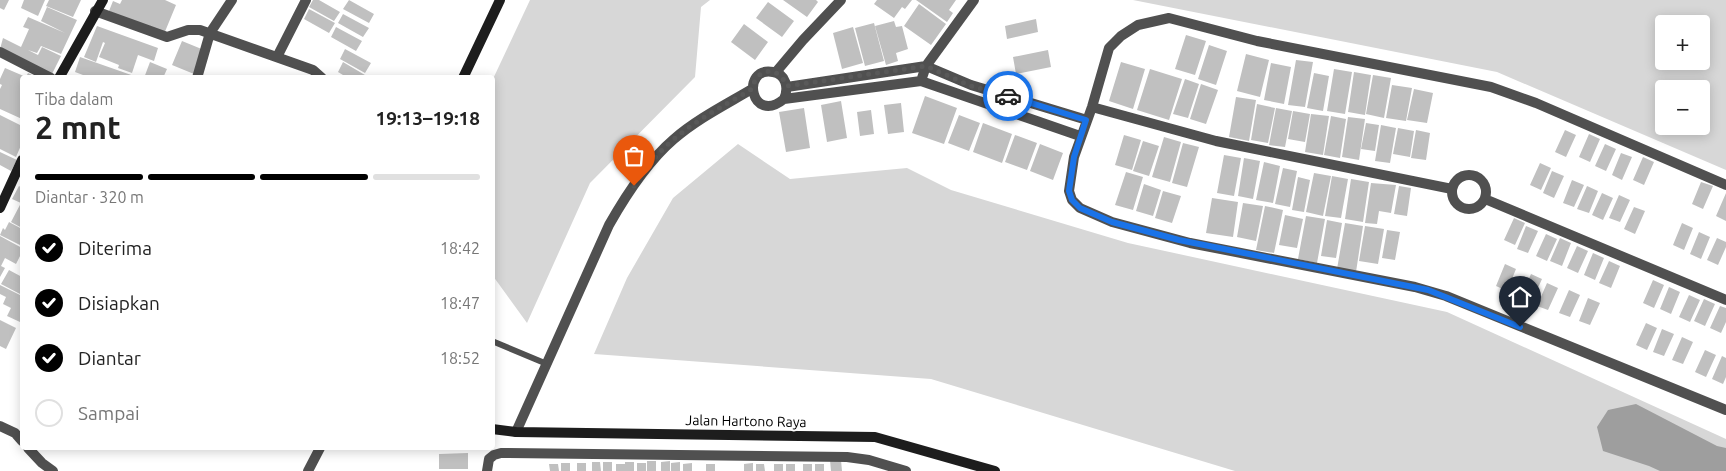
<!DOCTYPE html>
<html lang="id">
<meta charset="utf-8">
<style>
:root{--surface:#fff;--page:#f2f2f2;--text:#222;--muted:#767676;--line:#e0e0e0;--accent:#000}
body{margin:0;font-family:Ubuntu,sans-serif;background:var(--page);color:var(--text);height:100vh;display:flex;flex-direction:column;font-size:19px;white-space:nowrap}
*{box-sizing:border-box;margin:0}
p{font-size:16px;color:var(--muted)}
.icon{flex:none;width:28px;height:28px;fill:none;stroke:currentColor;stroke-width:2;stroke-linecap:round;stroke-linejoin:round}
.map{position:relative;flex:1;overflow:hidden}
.panel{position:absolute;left:20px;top:75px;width:475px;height:375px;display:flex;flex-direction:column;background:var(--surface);border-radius:5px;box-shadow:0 2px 12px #0003}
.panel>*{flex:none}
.buttons{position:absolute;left:1655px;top:15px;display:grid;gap:10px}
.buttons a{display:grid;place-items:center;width:55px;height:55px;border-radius:5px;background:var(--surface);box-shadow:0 2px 12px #0003;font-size:25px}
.pin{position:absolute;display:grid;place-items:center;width:42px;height:42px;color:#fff;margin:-51px -21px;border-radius:50% 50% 50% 0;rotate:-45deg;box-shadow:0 0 5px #0007}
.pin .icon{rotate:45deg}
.courier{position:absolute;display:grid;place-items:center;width:50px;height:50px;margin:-25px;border:4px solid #1a73e8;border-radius:50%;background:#fff;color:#222;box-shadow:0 1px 6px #0007}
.overview em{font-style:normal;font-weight:700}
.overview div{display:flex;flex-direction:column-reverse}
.overview{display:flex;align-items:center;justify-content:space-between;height:85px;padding:0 15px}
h1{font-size:32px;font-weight:700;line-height:38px}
.bar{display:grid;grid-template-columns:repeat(4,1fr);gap:8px 5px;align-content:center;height:60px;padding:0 15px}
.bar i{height:6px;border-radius:4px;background:var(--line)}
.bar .active{background:var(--accent)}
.bar p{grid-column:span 4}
ol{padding:0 15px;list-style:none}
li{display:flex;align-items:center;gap:15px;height:55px}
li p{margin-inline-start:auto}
li .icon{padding:5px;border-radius:50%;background:var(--accent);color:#fff;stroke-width:4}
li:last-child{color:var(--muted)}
li i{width:28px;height:28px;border:2px solid var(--line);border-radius:50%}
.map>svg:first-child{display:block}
.green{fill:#d7d7d7;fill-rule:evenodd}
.water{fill:#9e9e9e}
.building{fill:#c0c0c0}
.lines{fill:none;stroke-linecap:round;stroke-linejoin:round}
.lane{stroke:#505050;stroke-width:6}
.street{stroke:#505050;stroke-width:10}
.secondary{stroke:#1d1d1d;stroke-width:10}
.done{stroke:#595959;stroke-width:5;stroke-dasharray:0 9}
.route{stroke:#1a73e8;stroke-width:6}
.labels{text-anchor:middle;stroke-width:4;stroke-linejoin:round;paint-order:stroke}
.street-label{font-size:14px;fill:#000;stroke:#fff}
</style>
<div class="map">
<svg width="1726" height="471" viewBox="0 0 1726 471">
<rect width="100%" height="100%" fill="#fff"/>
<!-- green -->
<path class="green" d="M530,0H710L701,7L695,77L590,183L527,323L493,276L492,81Z
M1133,0H1726V170L1497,72ZM1664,24H1701V61H1664ZM1664,89H1701V126H1664Z
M738,144L790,179L907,168L951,190L1128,243L1447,312L1726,439V471H1235L931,379L594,354L627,278L673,198Z"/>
<!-- water -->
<path class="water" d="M1636,404L1717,446L1726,448V471H1660L1649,466L1603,451L1597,427L1608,410Z"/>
<!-- building -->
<path class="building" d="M0,0H9L4,10L0,8Z
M24,0H45L38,16L21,8Z
M49,0H81L73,17L46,6Z
M122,0H165L176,5L164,34L109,11L113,1L120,4Z
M313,0H319L340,12L334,21L309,7Z
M349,0L374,14L369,23L343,9Z
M783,0H816L818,2L807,17Z
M877,0H912L905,9L902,7L894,18L874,4Z
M916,0H956L949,10L953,13L947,22Z
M768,2L794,21L782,37L756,18Z
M919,4L946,24L931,45L904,26Z
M47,7L77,20L61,54L41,46L37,53L28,50L38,55L42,47L61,56L52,74L0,49L3,38L21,47L29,29L23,27L28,17L65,33L41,21Z
M309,9L335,23L329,33L304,19Z
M343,14L369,28L363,37L338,23Z
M1036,19L1038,32L1007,39L1005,26Z
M894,21L896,27L902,26L908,49L896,53L898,61L886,65L875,26Z
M874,23L884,61L865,66L855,28Z
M744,24L768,42L755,60L731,42Z
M97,26L158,48L154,61L138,55L132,73L118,68L119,65L99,57L105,43L103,42L96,62L84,57Z
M336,27L362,41L356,51L331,37Z
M853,27L863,63L842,69L833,33Z
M1186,35L1206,41L1195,75L1175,69Z
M182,41L204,50L194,74L172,65Z
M1209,45L1227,51L1216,85L1198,79Z
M345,49L371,63L365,73L340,59Z
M1048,50L1051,67L1016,74L1013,57Z
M1246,54L1269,60L1260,97L1237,91Z
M80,57L137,77V78H91L75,72Z
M1296,60L1313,62L1305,107L1288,105Z
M150,62L167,69L163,78H144Z
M343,62L370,78H348L338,72Z
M1121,62L1145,69L1133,109L1109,101Z
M1271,63L1291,67L1284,104L1264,100Z
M5,68L26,77L28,73L38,78H22V119L0,109V89L2,85L0,84V79Z
M1150,69L1182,79L1169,120L1137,110Z
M1334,69L1352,72L1345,114L1327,111Z
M1354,72L1371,75L1365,115L1348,112Z
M1314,73L1329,76L1323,111L1307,108Z
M1373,75L1391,78L1384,118L1366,114Z
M1185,79L1199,84L1188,118L1173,114Z
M1201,84L1218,90L1206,124L1190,119Z
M1392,85L1412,88L1406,121L1386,118Z
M1414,89L1433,93L1427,123L1407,120Z
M925,96L957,108L944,144L912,133Z
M1236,97L1256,100L1249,141L1229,137Z
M841,101L847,138L827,142L821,105Z
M901,103L904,132L888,134L884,105Z
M1257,104L1275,108L1268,143L1251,140Z
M804,108L810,148L786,152L779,112Z
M1276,108L1292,111L1285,147L1269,145Z
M871,110L874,134L860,136L857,112Z
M1293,111L1310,114L1305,142L1288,139Z
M1311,114L1329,116L1323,155L1305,152Z
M0,115L22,126V143L16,157L0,149Z
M959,115L980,123L969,151L948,143Z
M1331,116L1346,119L1340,158L1324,155Z
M1348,117L1365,119L1359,160L1342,157Z
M983,123L1012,134L1002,163L973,152Z
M1366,123L1379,125L1375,151L1361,149Z
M1381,125L1396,128L1390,163L1375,161Z
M1398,128L1414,131L1410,157L1393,154Z
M1416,130L1430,133L1426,160L1411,158Z
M1565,130L1576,135L1566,157L1555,152Z
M1589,134L1600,139L1590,162L1579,157Z
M1015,135L1037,143L1027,170L1005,162Z
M1124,135L1141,140L1132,170L1115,165Z
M1164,137L1181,142L1170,182L1152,177Z
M1143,141L1159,146L1149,176L1133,171Z
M1183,143L1199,147L1187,187L1172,183Z
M1040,144L1063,153L1053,180L1030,171Z
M1605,144L1616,149L1606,171L1595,166Z
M0,152L17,160L11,171L0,165Z
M1621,153L1632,157L1622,180L1612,175Z
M1224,155L1241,158L1234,196L1217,193Z
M1643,157L1654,162L1644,185L1633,180Z
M1244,158L1260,161L1253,199L1238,196Z
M1264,162L1280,166L1273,203L1256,200Z
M1540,163L1551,168L1541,190L1530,185Z
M1283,168L1297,171L1290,207L1275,204Z
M1552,171L1564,176L1554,198L1543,193Z
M1126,172L1143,177L1133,210L1115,205Z
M1314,173L1331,176L1323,216L1306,212Z
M1332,176L1348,179L1341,218L1325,216Z
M1298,177L1310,180L1304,212L1292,210Z
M1351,179L1369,182L1363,222L1345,219Z
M1572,180L1584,185L1574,207L1563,203Z
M1701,182L1713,186L1703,209L1692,204Z
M1371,183L1396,185L1391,213L1379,211L1377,224L1365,223Z
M1144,184L1161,190L1153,216L1136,211Z
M19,186L22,188V228L11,222L21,203L12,199Z
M1399,186L1411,188L1407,216L1394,214Z
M1587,186L1598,191L1589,213L1577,209Z
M1163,191L1181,196L1172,223L1155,218Z
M1602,193L1613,198L1603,220L1592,215Z
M1726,193V221L1716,216Z
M1619,195L1630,200L1620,222L1609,218Z
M1212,198L1238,202L1233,237L1206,233Z
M1243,203L1263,206L1256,241L1237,237Z
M1265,206L1283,210L1274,253L1256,250Z
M1634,207L1645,211L1635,234L1624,229Z
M1285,215L1303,219L1297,248L1279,245Z
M1306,216L1325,219L1317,263L1298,259Z
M1514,218L1525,223L1515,245L1504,240Z
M1327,220L1342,223L1336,258L1321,256Z
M9,222L22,229V246L0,235L3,228L5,230Z
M1345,223L1363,226L1356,272L1337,269Z
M1682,223L1693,228L1684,250L1673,245Z
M1365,226L1384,229L1378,264L1359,261Z
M1526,226L1538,231L1528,253L1517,249Z
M1387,230L1400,232L1395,260L1382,258Z
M1699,232L1710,237L1701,259L1690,254Z
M1546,234L1557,239L1547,261L1536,256Z
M0,236L22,248V252L16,264L5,258L1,266L5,268L0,277Z
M1560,238L1571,243L1562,266L1550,261Z
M1717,238L1726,242V247L1718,265L1707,260Z
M1577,246L1588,251L1578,273L1567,268Z
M1593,253L1604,258L1595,280L1584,275Z
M1609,261L1620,266L1611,288L1599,283Z
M1505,264L1516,269L1507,291L1496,286Z
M9,270L22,277V295L1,284Z
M1531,274L1542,279L1532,301L1521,296Z
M1653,280L1664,285L1654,308L1643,303Z
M1547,283L1558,288L1548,310L1537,306Z
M0,285L22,296V316L20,322L7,316L11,308L3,304L6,297L0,294Z
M1669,287L1680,292L1671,314L1660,309Z
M1569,290L1580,295L1570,317L1559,313Z
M1689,295L1700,300L1690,322L1679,317Z
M1588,298L1600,303L1590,325L1579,321Z
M1704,299L1715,304L1705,326L1694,321Z
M1720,306L1726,308V322L1721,333L1710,328Z
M0,320L16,328L6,349L0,346Z
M1646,323L1657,328L1647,350L1636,345Z
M1662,329L1674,334L1664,356L1653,352Z
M1682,337L1693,342L1683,364L1672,360Z
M1705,350L1716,355L1706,377L1695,372Z
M1722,356L1726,358V377L1723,384L1712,379Z
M468,453V469H439V454Z
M830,460H841L842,471H831Z
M647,461H656V471H647Z
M670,461V471H661V462Z
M592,462H600L601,471H592Z
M603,462H612V471H603Z
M625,462H634V471H616V464H625Z
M680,462V471H671V463Z
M561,463H570V471H561Z
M577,463H586V471H577Z
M637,463H646V471H637Z
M692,463V471H683V464Z
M753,463V471H744V464Z
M549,464H558L559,471H550Z
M706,464H715V471H706Z
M756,464H764L765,471H756Z
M774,464H783V471H774Z
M786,464H795V471H786Z
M803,464H812V471H803Z
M815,464H824V471H815Z"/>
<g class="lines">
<!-- lane -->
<path class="lane" d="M492,341L547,364"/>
<!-- street -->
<path class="street" d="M95,11L167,37L188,30H200L313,70L322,78
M0,52L51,78
M277,57L306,0
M776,72L803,40L841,0
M197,78L210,33L232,0
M921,81L926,66L974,0
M787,87L926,66L971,85L1087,120
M784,99C789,88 786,74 773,72C740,66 751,126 784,99L921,81L1080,136
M1092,107L1216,141L1452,189
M1452 192a17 17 0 1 1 34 0a17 17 0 1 1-34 0Z
M1726,185L1536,103L1491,87L1257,41L1169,18L1138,25L1121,36L1109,48L1092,107L1074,157L1069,191L1072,200L1080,208L1112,222L1190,243L1415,287L1446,296L1726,410
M1485,199L1726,300
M0,426L15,433L22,441
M516,432L609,225C626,195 647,162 674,139C697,119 725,105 752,89
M28,448L42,463L53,471
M308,471L320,448
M487,471L489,459L494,455L501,453L847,457L869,460L906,471"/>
<!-- secondary -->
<path class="secondary" d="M59,78L103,0
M463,78L500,0
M0,208L22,160
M492,429L516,432L875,437L995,471"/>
</g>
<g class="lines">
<!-- done -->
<path class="done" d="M634,186C646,169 658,152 674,139C698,119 725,105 752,89C757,67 778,65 787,86L926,66L971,86L1008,96"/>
<!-- route -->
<path class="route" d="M1008,96L1086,120L1074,157L1069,191L1072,200L1080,208L1112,222L1179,240L1428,290L1520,327"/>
</g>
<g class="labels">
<!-- street labels -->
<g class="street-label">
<text transform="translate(746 421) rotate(1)" y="5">Jalan Hartono Raya</text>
</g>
</g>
</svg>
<div class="buttons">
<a>+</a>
<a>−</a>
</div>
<div class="pin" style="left:634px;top:186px;background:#ea580c"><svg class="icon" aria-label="bag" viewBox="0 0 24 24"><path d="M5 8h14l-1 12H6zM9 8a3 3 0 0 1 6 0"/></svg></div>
<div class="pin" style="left:1520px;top:327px;background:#1f2937"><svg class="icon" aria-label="home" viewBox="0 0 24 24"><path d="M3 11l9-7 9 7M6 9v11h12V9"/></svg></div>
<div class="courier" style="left:1008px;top:96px"><svg class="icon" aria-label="car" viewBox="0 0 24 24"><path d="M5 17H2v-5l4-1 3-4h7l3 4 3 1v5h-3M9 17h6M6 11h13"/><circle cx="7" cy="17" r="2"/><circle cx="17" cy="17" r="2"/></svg></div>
<section class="panel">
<div class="overview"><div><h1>2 mnt</h1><p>Tiba dalam</p></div><em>19:13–19:18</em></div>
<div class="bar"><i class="active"></i><i class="active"></i><i class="active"></i><i></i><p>Diantar · 320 m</p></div>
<ol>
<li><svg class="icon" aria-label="check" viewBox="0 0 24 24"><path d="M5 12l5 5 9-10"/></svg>Diterima<p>18:42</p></li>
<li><svg class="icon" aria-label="check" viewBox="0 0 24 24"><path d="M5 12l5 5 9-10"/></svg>Disiapkan<p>18:47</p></li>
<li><svg class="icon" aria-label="check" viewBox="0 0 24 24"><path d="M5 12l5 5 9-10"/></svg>Diantar<p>18:52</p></li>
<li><i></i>Sampai</li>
</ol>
</section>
</div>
